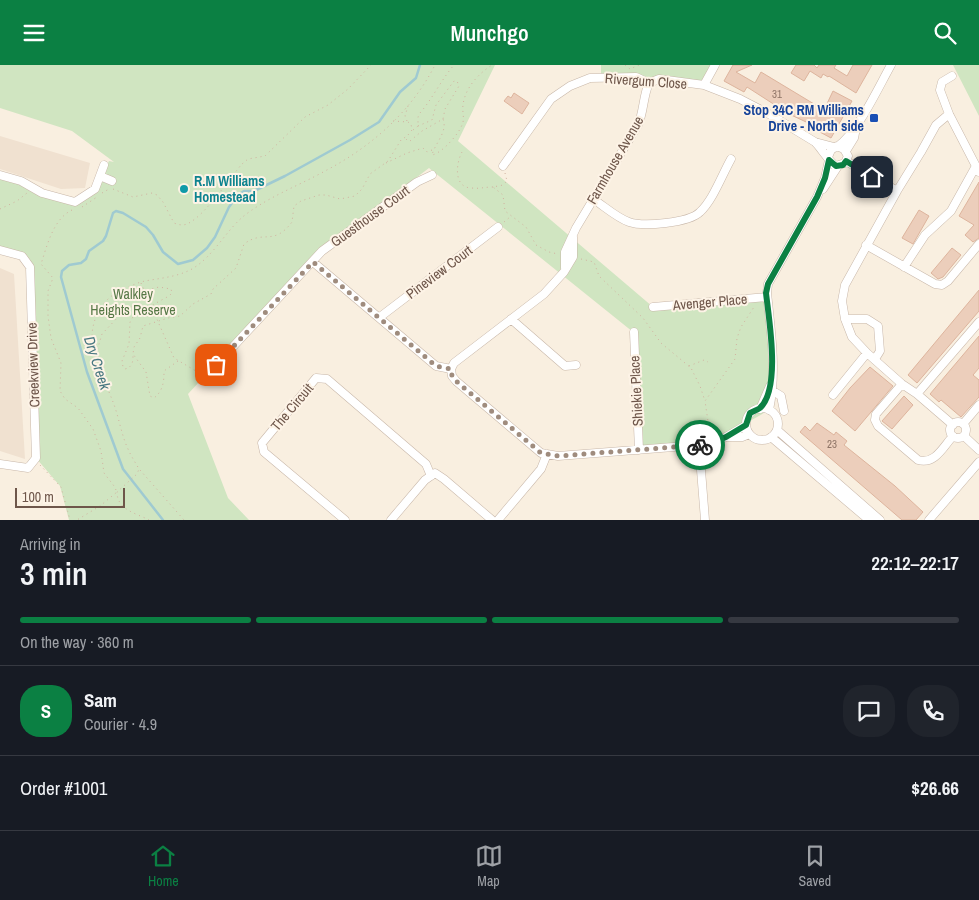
<!DOCTYPE html>
<meta charset="utf-8">
<style>
:root{--surface:#171b24;--page:#20242c;--text:#f1f3f6;--muted:#9ea1a6;--line:#363941;--accent:#0b8043}
body{margin:0;font-family:"Archivo Narrow",sans-serif;background:var(--page);color:var(--text);height:100vh;display:flex;flex-direction:column;font-size:19px;white-space:nowrap}
*{box-sizing:border-box;margin:0}
p{font-size:16px;color:var(--muted)}
.icon{flex:none;width:28px;height:28px;fill:none;stroke:currentColor;stroke-width:2;stroke-linecap:round;stroke-linejoin:round}
.map{position:relative;height:455px;overflow:hidden}
.panel{display:flex;flex-direction:column;background:var(--surface);flex:1}
.panel>*{flex:none}
.scale{position:absolute;left:15px;bottom:12px;width:110px;box-sizing:border-box;padding-left:5px;border:2px solid #6e564a;border-top:0;font-size:14px;line-height:18px;white-space:nowrap;color:#6e564a;-webkit-text-stroke:4px #fdf3e6;paint-order:stroke}
.pin{position:absolute;display:grid;place-items:center;width:42px;height:42px;color:#fff;margin:-21px;border-radius:10px;box-shadow:0 2px 8px #0006}
.courier{position:absolute;display:grid;place-items:center;width:50px;height:50px;margin:-25px;border:4px solid #0b8043;border-radius:50%;background:#fff;color:#222;box-shadow:0 1px 6px #0007}
.headline em{font-style:normal;font-weight:600}
.headline div{display:flex;flex-direction:column-reverse}
.headline{display:flex;align-items:center;justify-content:space-between;height:85px;padding:0 20px}
h1{font-size:32px;font-weight:600;line-height:38px}
.bar{display:grid;grid-template-columns:repeat(4,1fr);gap:8px 5px;align-content:center;height:60px;padding:0 20px}
.bar i{height:6px;border-radius:4px;background:var(--line)}
.bar .on{background:var(--accent)}
.bar p{grid-column:span 4}
.line{display:flex;align-items:center;gap:12px;padding:0 20px;border-top:1px solid var(--line)}
.line div{flex:1}
.round{display:grid;place-items:center;flex:none;width:52px;height:52px;border-radius:20px;background:var(--page)}
header{display:flex;justify-content:space-between;align-items:center;height:65px;padding:0 20px;background:var(--accent);color:#fff;font-size:22px;font-weight:600}
.dock{display:flex;justify-content:space-around;align-items:center;height:70px;border-top:1px solid var(--line);background:var(--surface);font-size:14px;color:var(--muted)}
.dock a{display:grid;justify-items:center;gap:2px}
.dock .on{color:var(--accent)}
.map>svg:first-child{display:block}
.residential{fill:#f0e1d0}
.green{fill:#d0e5c1}
.lines{fill:none;stroke-linecap:round;stroke-linejoin:round}
.stream{stroke:#9fcad1;stroke-width:2.5}
.building{fill:#eccebb;stroke:#ddb49d}
.minor-casing{stroke:#c8b7a9;stroke-width:9}
.path{stroke:#d0b19f;stroke-width:1;stroke-dasharray:1 4;stroke-linecap:butt}
.minor{stroke:#fff;stroke-width:8}
.done{stroke:#9f8c7e;stroke-width:5;stroke-dasharray:0 9}
.route{stroke:#0b8043;stroke-width:6}
.transit-dot{fill:#1a4fb4;stroke:#fdf3e6;stroke-width:2}
.culture-dot{fill:#0f9aa8;stroke:#fdf3e6;stroke-width:2}
.labels{text-anchor:middle;stroke-width:4;stroke-linejoin:round;paint-order:stroke}
.number-label{font-size:11px;fill:#8e7466}
.street-label{font-size:14px;fill:#6e564a;stroke:#fdf3e6}
.transit-label{font-size:14px;font-weight:bold;fill:#164399;stroke:#fdf3e6;text-anchor:end}
.culture-label{font-size:14px;font-weight:bold;fill:#0d838f;stroke:#fdf3e6;text-anchor:start}
.park-label{font-size:14px;fill:#567846;stroke:#fdf3e6}
.water-label{font-size:15px;font-style:italic;fill:#477780;stroke:#fdf3e6}
</style>
<header><svg class="icon" aria-label="menu" viewBox="0 0 24 24"><path d="M4 6h16M4 12h16M4 18h16"/></svg>Munchgo<svg class="icon" aria-label="search" viewBox="0 0 24 24"><circle cx="10" cy="10" r="6"/><path d="M15 15l6 6"/></svg></header>
<div class="map">
<svg width="979" height="455" viewBox="0 0 979 455">
<rect width="100%" height="100%" fill="#f9efe0"/>
<!-- residential -->
<path class="residential" d="M0,71L90,98L85,123L61,124L0,104Z
M0,203L14,209L25,394L0,386Z"/>
<!-- green -->
<path class="green" d="M0,0H495L458,76L653,242L767,228L772,315L769,345L743,360L699,380L639,385L633,267L429,103L320,186L188,329L228,433L249,455H69L60,421L36,393L30,202L22,191L0,185V110L75,137L95,124L109,96L114,97L72,66L0,43Z
M601,0H715L704,20L601,13Z
M953,0H979V51Z"/>
<g class="lines">
<!-- stream -->
<path class="stream" d="M163,455L123,404L87,307L61,212L62,206L69,200L81,198L86,194L89,186L103,176L106,171L113,148L116,146L123,148L146,162L153,170L163,187L178,199L193,195L207,183L215,172L229,142L238,130L244,126H254L285,111L350,75L379,57L400,27L416,13L420,0"/>
</g>
<!-- building -->
<path class="building" d="M733,0H752L736,7L755,18L761,7L824,45L833,26L852,36L831,73L818,66L819,63L789,49L747,22L744,27L724,16Z
M796,0H814L817,3L819,0H836L834,3L847,11L853,0H872L856,28L829,11L828,12L823,9L821,13L810,6L804,16L791,8Z
M514,28L529,38L522,49L504,36L508,31L511,33Z
M979,117V173L973,177L965,170L974,160L959,151Z
M919,145L929,151L913,179L902,173Z
M952,183L961,190L943,212L938,214L931,208Z
M979,225V246L917,318L908,310Z
M979,271V303L973,310L979,315V332L961,352L941,335L939,337L930,329Z
M870,302L893,321L855,366L832,346L850,323Z
M904,331L913,340L892,364L882,356Z
M817,358L834,370L836,367L847,376L844,380L895,421L923,447L916,455H902L800,367L805,361L810,366Z"/>
<g class="lines">
<!-- minor casing -->
<g class="minor-casing">
<path id="minor" d="M952,11L942,17L940,25L949,49L979,107
M704,20L715,0
M949,49L936,60L921,87L897,126L845,220L842,236L845,254L852,272L867,288L902,319L917,329L953,360
M815,77C821,83 830,98 836,101L845,98L848,91L844,84L837,81L831,85L828,92
M837,82C858,67 878,23 891,0
M846,86L854,73L856,63
M846,96L897,126
M503,101L551,34L570,21L590,13L636,12L649,18L659,14L704,20L740,34L769,49L815,77L834,82
M0,110L21,116L42,128L75,137L95,124L104,100
M100,111L112,116
M823,124L838,101
M593,134C604,141 617,153 629,157C643,162 689,158 700,147C713,135 722,110 731,94
M866,180L935,219L942,220L948,216L979,179
M0,185L22,191L30,202L36,393L28,403L0,399
M313,197L436,301L451,304L452,311L456,316L541,388L558,391L699,380L713,377L726,372L746,360
M904,202L925,170L951,146L976,101
M565,203V187L576,163L638,60C644,46 643,31 649,18
M653,242L767,232
M380,252L498,162
M511,254L565,301L576,300
M845,254H867L878,261L880,286L875,294
M634,267L639,385
M451,304L454,298L544,229L564,207L573,192V172
M208,314L216,300L322,186L417,117L432,110
M902,319L876,349L875,355L878,361L918,395C935,400 943,382 953,371
M773,326L781,331L784,346
M917,329L979,257
M833,330L867,288
M746 359a16 16 0 1 1 32 0a16 16 0 1 1-32 0Z
M760,344L770,321
M769,345C777,308 771,266 767,228L768,219L817,132L825,113L829,95
M950 365a8 8 0 1 1 16 0a8 8 0 1 1-16 0Z
M963,359L979,340
M777,365L880,455
M964,371L979,385
M726,372H742L749,369
M771,372L869,455
M699,380L705,455
M345,455L264,387L262,378L316,313L327,314L426,399L431,411
M391,455L425,415L435,408L444,414L492,455
M498,455L541,404L547,389
M929,455L979,397"/>
</g>
<!-- path -->
<path class="path" d="M625,0L630,4L639,0
M393,56L408,57L411,59L412,65L408,70
M407,56L405,51L408,41
M418,61L432,55L436,40L454,16H457L459,21L445,44L443,54
M413,65L418,61V52L420,48C433,33 441,15 454,0
M406,74L408,76H410L422,66L443,54C448,67 435,78 432,90C442,88 458,70 462,60C465,54 462,47 463,40C465,23 478,9 492,0
M462,87C456,98 453,123 472,123C479,124 485,122 493,122
M386,98L407,88L423,83L427,87L432,85
M505,108L507,116L503,120L493,122L503,130L505,146L526,162L536,180L549,187L558,189
M113,124L133,132L152,128L157,130L163,137L174,158C179,160 184,161 189,158C207,148 228,115 242,99L248,94L265,91L305,52L328,40L348,24L371,0
M102,128L109,124
M82,142L97,132
M0,144L17,136L27,128
M72,145C53,154 47,181 41,199L53,213L48,226V251L51,273L61,298L60,326L65,334L78,343L93,364L101,386L104,408L114,421L117,427L100,441L77,455
M504,157L510,152
M581,194L594,197L599,211L643,253L661,278L691,303L700,321L705,336
M141,218L174,293L201,309
M96,289L102,269L119,251L134,240L144,226L159,222L171,224L172,228L169,231L134,250L130,257L129,279L122,296L123,302L125,304C133,302 133,296 133,289
M178,296L164,306C164,317 163,326 154,333L150,331L146,307L133,289L134,282L140,273L143,261L168,253L180,251L193,239L211,229L213,224L236,203L244,179C264,164 273,182 292,157L294,141L301,136L319,130H326L340,134L355,131L362,124L370,109L388,96L401,75L407,71
M689,301L704,295L708,297
M710,370L705,336L735,294L737,273L741,262L754,242
M40,400L61,422L70,455
M140,405L184,455
M149,455C136,448 117,445 117,427L137,409L139,404C135,397 131,391 128,384C121,369 119,352 113,337C106,318 92,293 92,272C92,256 100,239 113,230C122,225 135,218 145,216C161,213 177,212 192,204C214,191 226,165 245,150C270,131 298,121 325,106C371,82 411,47 435,0"/>
<!-- minor -->
<use href="#minor" class="minor"/>
</g>
<g class="lines">
<!-- done -->
<path class="done" d="M216,300L313,197L436,301L451,304L452,311L456,316L541,388L558,391L700,380"/>
<!-- route -->
<path class="route" d="M700,380L713,377L726,372L746,360L750,348C753,346 758,345 760,343C781,323 769,255 766,228L768,219L817,132L825,113L829,95L836,101L843,100L846,96L872,112"/>
</g>
<!-- markers -->
<rect class="transit-dot" x="869" y="48" width="10" height="10" rx="2.5"/>
<circle class="culture-dot" cx="184" cy="124" r="5"/>
<g class="labels">
<!-- number labels -->
<g class="number-label">
<text x="777" y="33">31</text>
<text x="832" y="383">23</text>
</g>
<!-- street labels -->
<g class="street-label">
<text transform="translate(646 16) rotate(4)" y="5">Rivergum Close</text>
<text transform="translate(615 95) rotate(-60)" y="5">Farmhouse Avenue</text>
<text transform="translate(370 151) rotate(-36)" y="5">Guesthouse Court</text>
<text transform="translate(439 207) rotate(-37)" y="5">Pineview Court</text>
<text transform="translate(710 237) rotate(-5)" y="5">Avenger Place</text>
<text transform="translate(33 300) rotate(-92)" y="5">Creekview Drive</text>
<text transform="translate(636 326) rotate(-93)" y="5">Shiekie Place</text>
<text transform="translate(292 342) rotate(-50)" y="5">The Circuit</text>
</g>
<!-- transit labels -->
<g class="transit-label">
<text x="864" y="50">Stop 34C RM Williams<tspan x="864" dy="16">Drive - North side</tspan></text>
</g>
<!-- culture labels -->
<g class="culture-label">
<text x="194" y="121">R.M Williams<tspan x="194" dy="16">Homestead</tspan></text>
</g>
<!-- park labels -->
<g class="park-label">
<text x="133" y="234">Walkley<tspan x="133" dy="16">Heights Reserve</tspan></text>
</g>
<!-- water labels -->
<g class="water-label">
<text transform="translate(97 298) rotate(72)" y="5">Dry Creek</text>
</g>
</g>
</svg>
<div class="scale">100 m</div>
<div class="pin" style="left:216px;top:300px;background:#ea580c"><svg class="icon" aria-label="bag" viewBox="0 0 24 24"><path d="M5 8h14l-1 12H6zM9 8a3 3 0 0 1 6 0"/></svg></div>
<div class="pin" style="left:872px;top:112px;background:#1f2937"><svg class="icon" aria-label="home" viewBox="0 0 24 24"><path d="M3 11l9-7 9 7M6 9v11h12V9"/></svg></div>
<div class="courier" style="left:700px;top:380px"><svg class="icon" aria-label="bike" viewBox="0 0 24 24"><circle cx="6" cy="16" r="4"/><circle cx="18" cy="16" r="4"/><path d="M6 16l4-8h5l3 8M10 8l3 8H6M13 5h3"/></svg></div>
</div>
<section class="panel">
<div class="headline"><div><h1>3 min</h1><p>Arriving in</p></div><em>22:12–22:17</em></div>
<div class="bar"><i class="on"></i><i class="on"></i><i class="on"></i><i></i><p>On the way · 360 m</p></div>
<div class="line" style="height:90px"><b class="round" style="background:var(--accent);color:#fff">S</b><div><b>Sam</b><p>Courier · 4.9</p></div><a class="round"><svg class="icon" aria-label="chat" viewBox="0 0 24 24"><path d="M4 5h16v11H9l-5 4z"/></svg></a><a class="round"><svg class="icon" aria-label="phone" viewBox="0 0 24 24"><path d="M5 4h4l2 5-3 2q2 4 5 5l2-3 5 2v4C11 20 4 13 5 4z"/></svg></a></div>
<div class="line" style="height:65px"><div>Order #1001</div><b>$26.66</b></div>
</section>
<nav class="dock">
<a class="on"><svg class="icon" aria-label="home" viewBox="0 0 24 24"><path d="M3 11l9-7 9 7M6 9v11h12V9"/></svg>Home</a>
<a><svg class="icon" aria-label="map" viewBox="0 0 24 24"><path d="M3 6l6-2 6 2 6-2v14l-6 2-6-2-6 2zM9 4v14M15 6v14"/></svg>Map</a>
<a><svg class="icon" aria-label="saved" viewBox="0 0 24 24"><path d="M7 4h10v16l-5-4-5 4z"/></svg>Saved</a>
</nav>
